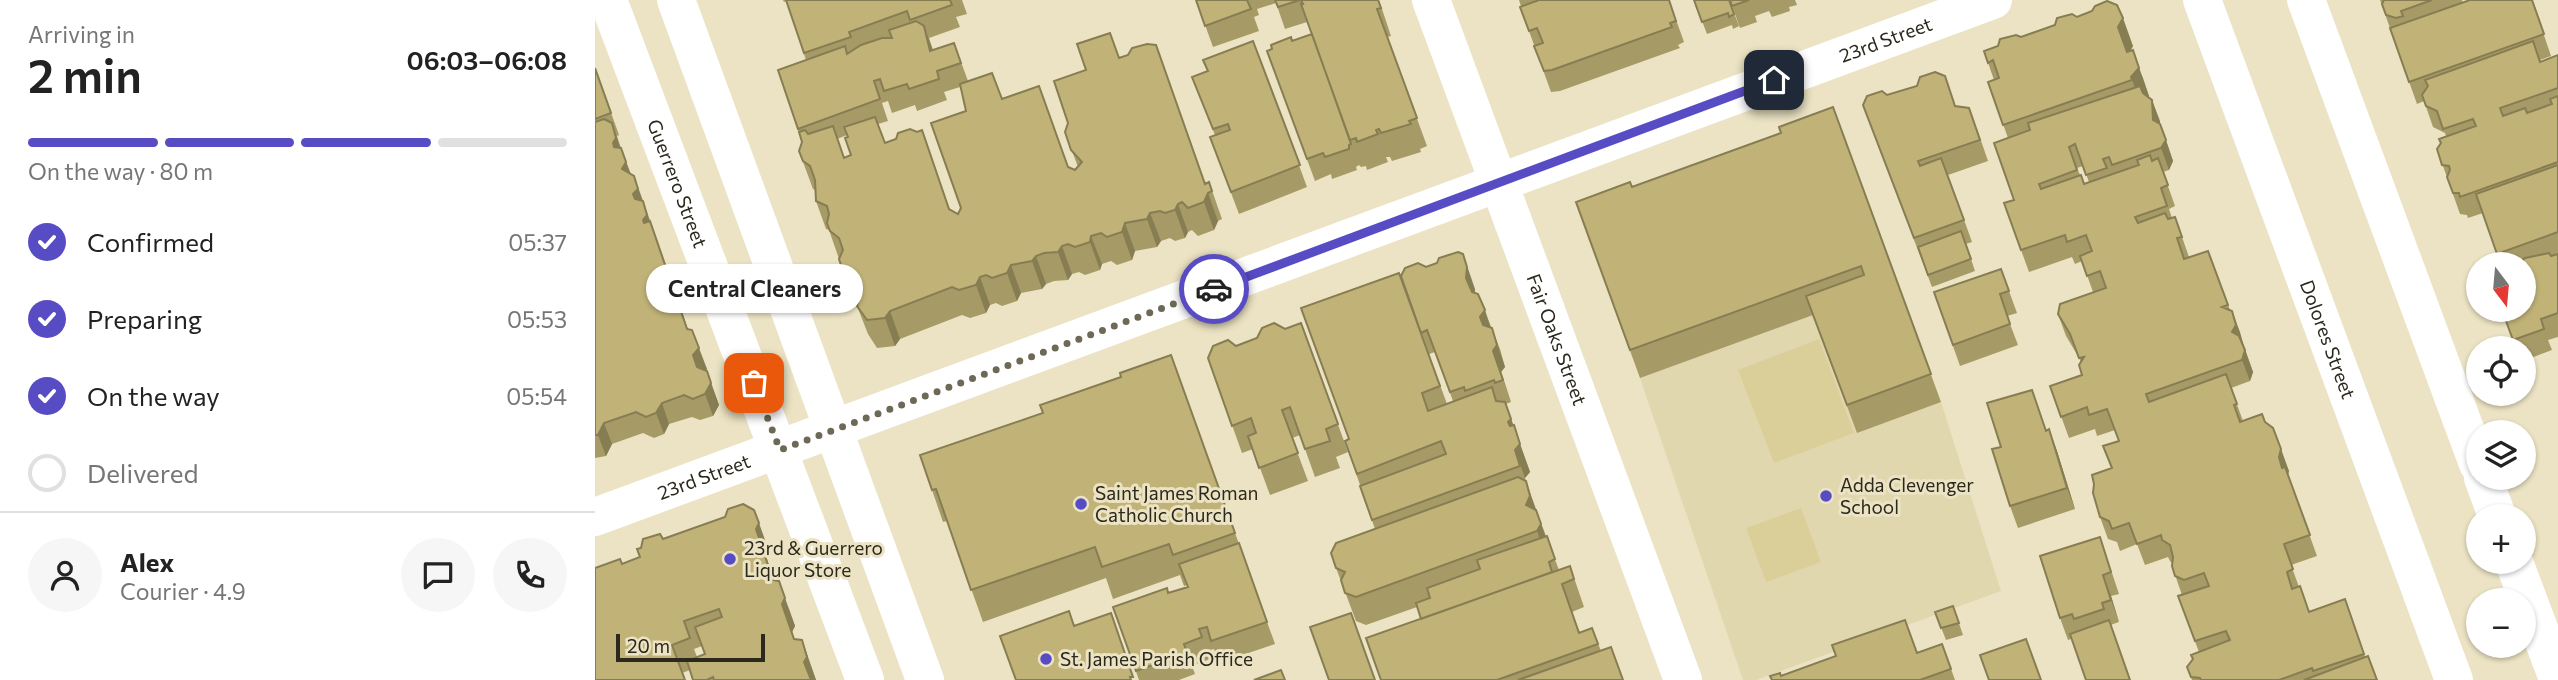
<!DOCTYPE html>
<meta charset="utf-8">
<style>
:root{--surface:#fff;--page:#f6f6f6;--text:#222;--muted:#767676;--line:#e0e0e0;--accent:#584cc4}
body{margin:0;font-family:Commissioner,sans-serif;background:var(--page);color:var(--text);height:100vh;display:flex;flex-direction:column;font-size:26px;white-space:nowrap}
*{box-sizing:border-box;margin:0}
p{font-size:23px;color:var(--muted)}
.icon{flex:none;width:38px;height:38px;fill:none;stroke:currentColor;stroke-width:2;stroke-linecap:round;stroke-linejoin:round}
.map{position:relative;flex:1;overflow:hidden}
.details{display:flex;flex-direction:column;background:var(--surface);width:595px}
.details>*{flex:none}
.needle{width:46px;rotate:164deg}
.buttons{position:absolute;left:1871px;top:252px;display:grid;gap:14px}
.buttons a{display:grid;place-items:center;width:70px;height:70px;border-radius:50%;background:var(--surface);box-shadow:0 2px 5px #0004;font-size:35px}
.scale{position:absolute;left:21px;bottom:18px;width:149px;box-sizing:border-box;padding-left:7px;border:4px solid #2b281c;border-top:0;font-size:19px;line-height:24px;white-space:nowrap;color:#2b281c;-webkit-text-stroke:5px #ebe3c3;paint-order:stroke}
.pin{position:absolute;display:grid;place-items:center;width:60px;height:60px;color:#fff;margin:-30px;border-radius:14px;box-shadow:0 4px 10px #0006}
.courier{position:absolute;display:grid;place-items:center;width:70px;height:70px;margin:-35px;border:5px solid #584cc4;border-radius:50%;background:#fff;color:#222;box-shadow:0 2px 9px #0007}
.bubble{position:absolute;height:49px;border-radius:24px;background:var(--surface);box-shadow:0 2px 5px #0004;font-size:23px;font-weight:600;line-height:49px;text-align:center}
.summary em{font-style:normal;font-weight:600}
.summary div{display:flex;flex-direction:column-reverse}
.summary{display:flex;align-items:center;justify-content:space-between;height:119px;padding:0 28px}
h1{font-size:46px;font-weight:600;line-height:52px}
.bar{display:grid;grid-template-columns:repeat(4,1fr);gap:10px 7px;align-content:center;height:84px;padding:0 28px}
.bar i{height:9px;border-radius:5px;background:var(--line)}
.bar .active{background:var(--accent)}
.bar p{grid-column:span 4}
.line{display:flex;align-items:center;gap:18px;padding:0 28px;border-top:2px solid var(--line)}
.line div{flex:1}
.round{display:grid;place-items:center;flex:none;width:74px;height:74px;border-radius:37px;background:var(--page)}
ol{padding:0 28px;list-style:none}
li{display:flex;align-items:center;gap:21px;height:77px}
li p{margin-inline-start:auto}
li .icon{padding:7px;border-radius:50%;background:var(--accent);color:#fff;stroke-width:4}
li:last-child{color:var(--muted)}
li i{width:38px;height:38px;border:4px solid var(--line);border-radius:50%}
main{display:flex;flex:1;min-height:0}
.map>svg:first-child{display:block}
.built{fill:#e0d7af}
.pitch{fill:#dbcf99}
.lines{fill:none;stroke-linecap:round;stroke-linejoin:round}
.street{stroke:#fff;stroke-width:38}
.secondary{stroke:#fff;stroke-width:38}
.wall{fill:#a69a66;fill-rule:evenodd}
.shaded-wall{fill:#877d53}
.building{fill:#c1b377;stroke:#877d53;stroke-width:2}
.done{stroke:#6e6956;stroke-width:7;stroke-dasharray:0 12.6}
.route{stroke:#584cc4;stroke-width:9}
.poi-dot{fill:#584cc4;stroke:#ebe3c3;stroke-width:2.5}
.labels{text-anchor:middle;stroke-width:6;stroke-linejoin:round;paint-order:stroke}
.street-label{font-size:19px;fill:#2b281c;stroke:#ebe3c3}
.poi-label{font-size:19px;fill:#2b281c;stroke:#ebe3c3;text-anchor:start}
</style>
<main>
<section class="details">
<div class="summary"><div><h1>2 min</h1><p>Arriving in</p></div><em>06:03–06:08</em></div>
<div class="bar"><i class="active"></i><i class="active"></i><i class="active"></i><i></i><p>On the way · 80 m</p></div>
<ol>
<li><svg class="icon" aria-label="check" viewBox="0 0 24 24"><path d="M5 12l5 5 9-10"/></svg>Confirmed<p>05:37</p></li>
<li><svg class="icon" aria-label="check" viewBox="0 0 24 24"><path d="M5 12l5 5 9-10"/></svg>Preparing<p>05:53</p></li>
<li><svg class="icon" aria-label="check" viewBox="0 0 24 24"><path d="M5 12l5 5 9-10"/></svg>On the way<p>05:54</p></li>
<li><i></i>Delivered</li>
</ol>
<div class="line" style="height:126px"><a class="round"><svg class="icon" aria-label="person" viewBox="0 0 24 24"><circle cx="12" cy="8" r="4"/><path d="M4 21q1-7 8-7t8 7"/></svg></a><div><b>Alex</b><p>Courier · 4.9</p></div><a class="round"><svg class="icon" aria-label="chat" viewBox="0 0 24 24"><path d="M4 5h16v11H9l-5 4z"/></svg></a><a class="round"><svg class="icon" aria-label="phone" viewBox="0 0 24 24"><path d="M5 4h4l2 5-3 2q2 4 5 5l2-3 5 2v4C11 20 4 13 5 4z"/></svg></a></div>
</section>
<div class="map">
<svg width="1963" height="680" viewBox="0 0 1963 680">
<rect width="100%" height="100%" fill="#ebe3c3"/>
<!-- built -->
<path class="built" d="M1249,135L1346,402L1406,591L1161,680H1148L1045,378L991,230Z"/>
<!-- pitch -->
<path class="pitch" d="M1224,339L1259,433L1179,463L1143,370Z
M1206,508L1226,562L1171,582L1151,528Z"/>
<g class="lines">
<!-- street -->
<g class="street">
<path id="s1" d="M836,0L1088,680"/>
<path id="s2" d="M0,517L1398,0"/>
</g>
<!-- secondary -->
<g class="secondary">
<path id="s3" d="M13,0L270,680"/>
<path d="M81,0L330,680"/>
<path id="s4" d="M1607,0L1859,680"/>
<path d="M1711,0L1883,464"/>
<path d="M1888,478L1902,516"/>
<path d="M1919,562L1963,679"/>
</g>
</g>
<!-- wall -->
<path class="wall" d="M188,0H367L372,14L361,17L365,27L334,38L338,50L359,43L373,81L407,99L473,168L480,170L483,167L470,132L524,58L611,184L614,182L627,219L623,221L619,230L603,236L597,230L593,232L590,238L580,241L575,238L566,241L562,247L540,251L537,260L522,265L516,261L507,264L505,270L490,275L484,272L477,274L473,280L459,281L451,284L447,289L426,293L422,301L407,306L401,303L395,305L391,313L375,318L367,315L305,339L300,346L282,348L273,334L262,306L264,301L258,299L234,230L231,229L221,201L220,190L218,189L204,151L207,142L183,70L211,60L191,1L189,2ZM365,87L371,111L366,208L363,214L355,209L290,143L283,124L293,121L287,103L293,101L297,113L320,105L322,111L352,100L349,92ZM252,135L256,155L249,158L242,139Z
M601,0H784L796,36L792,37L832,146L825,149L826,152L797,161L795,157H791L793,162L772,170L771,166L766,167L764,165L761,167L762,170L737,179L736,174L720,181L672,51L717,34L712,22L690,29L681,3L662,9L664,15L659,17L664,31L618,47Z
M924,0H1074L1089,42L1083,45L1085,48L965,91L956,92L934,31Z
M1099,0H1134L1144,26L1138,29L1137,25L1112,34Z
M1135,0H1200L1202,5L1194,7L1195,11L1177,17L1174,11L1160,16L1162,22L1145,28Z
M1785,0H1867L1868,3L1937,0L1956,56L1945,60V62L1963,55V337L1953,340L1957,350L1928,361V348H1921L1907,310L1928,264H1906L1888,213L1873,218L1872,215L1865,214L1842,149L1851,136L1850,133L1838,127L1829,101L1822,104Z
M1482,17L1538,46L1535,51L1548,78L1554,96L1553,97L1557,100L1578,161L1574,170L1568,172L1580,206L1574,209L1577,218L1580,217L1594,257L1613,251L1635,310L1637,311L1658,372L1655,381L1636,388L1648,421L1670,422L1694,471L1693,475L1722,556L1696,565L1704,587L1714,612L1750,599L1770,657L1782,680H1597L1592,667L1604,652L1583,596L1587,595L1577,566V563L1575,561L1573,557L1550,565L1542,544L1525,551L1522,542L1513,539L1505,517L1524,441L1520,430L1502,436L1500,429L1474,438L1455,386L1487,375L1486,362L1483,356L1471,336L1463,314L1498,292L1487,261L1480,264L1477,257L1434,272L1409,203L1419,200L1413,138L1393,82L1399,80L1389,51ZM1488,166L1494,182L1489,184L1482,168Z
M658,41L712,187L644,214L615,137L620,135L597,77L612,71Z
M0,68L24,135L22,136L26,148L36,174L39,176L63,242L93,329L112,369L111,371L124,405L118,416L105,420L97,417L74,424L69,434L59,438L48,433L17,444L11,456L0,458Z
M1292,95L1361,106L1382,129L1393,161L1353,175L1377,242L1371,244L1380,271L1337,287L1276,127Z
M1238,107L1346,402L1262,433L1218,315L1045,378L981,202L1037,187L1186,133Z
M831,267L880,289V293L883,294L905,349L910,367L906,372L916,402L911,404L935,472L930,478L935,494L964,570L975,566L989,607L977,612L985,633L997,628L1006,651L1028,680H786L826,619L822,607L771,625L761,621L741,568L780,529L750,441L754,439L804,273L852,404L858,401L840,352L834,354L806,276Z
M1406,269L1422,313L1412,316L1423,345L1365,366L1339,292Z
M706,323L753,452L741,457L745,468L720,477L705,435L697,438L713,481L675,495L658,449L647,453L613,358L641,346Z
M576,355L680,644L624,663L619,649L612,651L615,659L597,666L600,674L584,680H544L518,607L574,593L593,587L592,585L589,586L585,575L518,599L511,578L388,622L352,521L348,522L325,455L448,413Z
M1437,390L1451,430L1454,429L1462,451L1480,509L1423,528L1415,506L1406,447Z
M1505,537L1524,594L1516,596L1524,622L1473,640L1465,618Z
M68,539L174,551L171,557L179,580L194,609L200,626L197,632L199,639L207,640L221,680H98L95,670L87,673L27,564L45,557ZM107,646L110,654L102,657L99,649Z
M1358,606L1368,635L1351,640L1340,612Z
M1347,644L1360,680H1177L1322,653Z"/>
<!-- shaded-wall -->
<path class="shaded-wall" d="M1528,18L1538,46L1533,55L1523,27Z
M329,26L337,48L342,73L335,51Z
M1538,50L1554,96L1546,104L1536,77Z
M1557,100L1565,121V142L1558,120Z
M17,123L29,159L26,165L18,143Z
M1571,140L1578,161L1574,170L1566,148Z
M26,148L39,184L27,169Z
M39,176L55,222V241L38,194Z
M613,193L623,221L619,230L609,202Z
M583,204L593,232L590,238L580,210Z
M555,213L566,241L562,247L552,219Z
M530,223L540,251L537,260L527,232Z
M496,236L507,264L505,270L495,242Z
M467,246L477,274L473,280L463,252Z
M868,254L880,289L879,299L871,278Z
M441,256L451,284L447,289L437,261Z
M416,265L426,293L422,301L412,273Z
M385,277L395,305L391,313L381,285Z
M890,310L897,332L893,338L885,317Z
M295,311L305,339L300,346L290,318Z
M1637,311L1645,332L1649,347L1637,332Z
M897,328L910,367L906,372L916,402L898,351Z
M104,348L112,369L106,376L98,355Z
M1650,350L1658,372L1655,381L1647,360Z
M112,371L124,405L118,416L110,394Z
M67,403L74,424L69,434L61,413Z
M916,419L935,472L930,478L920,450L913,422Z
M9,423L17,444L11,456L3,435Z
M1454,429L1462,451L1480,509L1472,488Z
M1686,449L1694,471L1691,479L1694,489L1684,457Z
M931,481L956,552L952,559L942,531L945,524L941,532L931,505Z
M164,523L174,551L171,557L187,603L184,581L200,626L197,632L161,529Z
M1508,575L1516,596L1524,622L1516,600Z
M207,640L221,680H215L209,662Z"/>
<!-- building -->
<path class="building" d="M191,0H355L357,5L315,20L312,11L254,32L256,37L209,53Z
M601,0H652L656,9L610,26Z
M680,0H705L683,7Z
M706,0H783L786,8L782,9L822,118L814,121L816,124L786,133L784,129L781,130L783,134L762,142L761,138L755,140L706,4H708Z
M944,0H1074L1081,21L1075,23L1077,27L957,70L949,71L939,46L948,43L942,28L934,31L925,7Z
M1099,0H1134L1139,14L1134,17L1133,13L1107,22Z
M1135,0H1154L1137,6Z
M1789,0H1837L1806,11L1808,16L1801,18L1791,15L1787,4Z
M1875,0H1937L1949,34L1814,82L1795,28Z
M1512,1L1522,5L1528,18L1523,27L1532,52L1538,50L1544,68L1536,77L1537,80L1408,125L1393,82L1404,78L1398,60L1393,63L1389,51L1403,46L1405,39L1421,35L1426,37L1460,25L1462,18L1477,14L1482,17L1497,11L1500,6Z
M321,21L329,26L335,51L359,43L366,63L342,71L344,79L314,89L312,84L289,91L285,79L279,81L285,99L203,129L183,70L250,46L252,54L266,45L287,38H297L294,30Z
M515,33L524,58L533,55L537,48L552,44L561,45L610,184L614,182L617,191L613,193L609,202L593,208L587,202L583,204L580,210L570,213L565,211L555,213L552,219L530,223L527,232L512,237L506,233L496,236L495,242L480,247L473,244L467,246L463,252L449,253L441,256L437,261L416,265L412,273L397,278L391,275L385,277L381,285L364,290L357,287L295,311L290,318L272,320L262,306L265,296L259,275L248,271L244,259L248,250L244,238L235,231L232,223L234,214L232,206L221,201L220,180L215,166L208,161L204,151L207,142L204,132L210,130L213,134L238,126L249,158L256,155L250,138L253,137L249,127L280,117L290,143L301,139L303,133L315,129L322,132L327,130L354,209L363,214L366,208L336,123L371,111L365,84L397,73L407,99L444,86L473,167L480,170L487,162L476,150L470,132L473,123L459,81L491,70L482,44Z
M717,34L756,144L754,145V149L730,157L728,153L712,159L672,51L677,49L676,45L696,37L697,41Z
M658,41L705,165L636,192L615,137L635,130L633,124L618,129L597,77L613,71L608,60Z
M1938,41L1945,62L1963,55V88L1905,108L1908,116L1930,108L1932,113L1957,104L1955,99L1963,96V162L1865,197L1864,193H1858L1852,177L1855,170L1854,166L1847,165L1842,149L1846,143L1844,139L1881,126L1878,119L1848,129L1842,111L1831,106L1827,95L1833,86L1830,80Z
M0,68L16,113L0,119Z
M1340,72L1350,76L1360,106L1374,108L1385,140L1323,161L1325,166L1346,158L1369,220L1319,238L1268,105L1272,96L1287,91L1292,95L1322,86L1325,77Z
M1545,86L1548,93L1557,100L1558,120L1565,124L1571,140L1566,148L1517,165L1514,157L1508,159L1512,168L1491,175L1480,144L1474,147L1482,170L1444,184L1446,189L1486,175L1489,184L1544,165L1542,160L1555,155L1557,161L1563,158L1573,185L1566,188L1572,206L1540,217L1543,223L1570,213L1573,219L1580,217L1587,237L1582,238L1589,259L1613,251L1633,305L1627,307L1637,311L1641,325L1637,332L1644,336L1650,350L1647,360L1551,394L1554,402L1631,374L1642,404L1639,405L1645,422L1667,414L1670,422L1678,428L1686,449L1684,457L1687,468L1690,467L1715,535L1689,544L1698,569L1692,572L1697,589L1705,586L1714,612L1750,599L1769,654L1718,671L1717,668L1684,680H1606L1605,678L1596,677L1592,667L1598,659L1596,655L1635,640L1631,631L1600,641L1583,596L1614,586L1609,573L1589,580L1580,576L1577,566L1578,557L1575,545L1567,540L1566,535L1542,544L1534,523L1517,529L1514,521L1505,517L1498,493L1499,484L1497,475L1517,468L1508,446L1524,441L1512,409L1494,415L1492,407L1466,417L1455,386L1487,375L1484,365L1489,357L1484,358L1475,334L1463,314L1465,304L1511,288L1505,271L1492,276L1485,256L1497,251L1491,235L1472,242L1470,235L1426,250L1409,203L1419,200L1399,143L1435,130L1433,123Z
M1238,107L1336,374L1252,405L1211,296L1269,275L1266,266L1035,350L981,202L1035,182L1037,187L1186,133L1184,127Z
M9,119L17,123L21,138L18,143L19,147L26,148L31,162L27,169L39,176L43,189L38,194L40,199L48,201L52,215L48,220L49,223L55,221L92,329L97,330L104,348L98,355L102,367L112,371L116,383L110,394L98,399L89,395L67,403L61,413L51,417L41,412L9,423L3,435H0V122Z
M1963,165V232L1902,254L1881,194Z
M1366,231L1376,259L1333,275L1323,247Z
M863,252L868,254L872,267L871,278L877,292L883,294L890,310L885,317L888,325L897,328L902,345L898,351L908,380L900,383L899,380L870,391L869,387L855,392L832,330L826,333L806,276L810,268L823,263L831,267L842,263L844,258Z
M1954,253L1956,256L1963,254V313L1946,319L1949,329L1918,340L1907,310H1928V264H1923L1930,258Z
M1406,269L1414,291L1405,294L1415,324L1358,345L1339,292Z
M804,273L845,386L827,393L833,411L897,387L901,401L910,402L916,419L913,422L915,426L919,425L925,444L920,450L925,466L777,520L765,486L851,454L846,441L762,474L750,441L754,439L706,308Z
M679,323L690,329L706,323L743,424L731,429L735,441L710,449L695,407L687,410L703,453L664,468L653,436L661,433L656,418L637,426L613,358L618,346L633,340L641,346L662,338L667,328Z
M576,355L640,533L578,555L574,544L507,567L500,547L376,590L341,489L337,490L325,455L448,413L445,405L526,377L525,373Z
M1437,390L1451,431L1454,429L1472,488L1415,506L1397,449L1406,447L1392,403Z
M923,477L931,481L935,496L931,505L941,510L946,524L942,531L761,597L750,593L746,580L750,572L741,568L736,553L741,543Z
M148,504L159,510L164,523L161,529L178,580L184,581L190,598L187,604L199,639L207,640L212,657L209,662L216,680H119L118,677L112,680H98L92,661L110,654L100,627L127,617L124,609L89,621L95,638L77,645L90,680H0V568L25,559L27,564L45,557L42,549L46,548L48,539L65,534L68,539L130,517L133,509Z
M952,536L960,559L954,562L957,572L826,619L821,603L835,598L832,588L885,569L882,560Z
M1505,537L1516,572L1508,575L1516,600L1507,603L1509,609L1479,619L1477,614L1465,618L1445,556Z
M644,543L672,622L616,641L612,627L604,629L607,637L589,644L592,653L541,671L518,607L572,588L573,593L593,587L584,564Z
M975,566L979,579L967,584L984,633L997,628L1003,644L902,680H786L771,638Z
M1358,606L1364,623L1346,628L1340,612Z
M474,611L479,626L516,613L538,677H535L536,680H421L405,636Z
M756,613L780,680H734L715,627Z
M1310,620L1322,653L1347,644L1356,669L1325,680H1177L1175,676L1185,673L1186,676L1241,656L1237,645Z
M1514,620L1535,680H1491L1475,634Z
M1431,639L1446,680H1394L1385,655Z
M1016,647L1028,680H923Z
M1773,656L1782,680H1709Z
M686,670L690,680H659Z"/>
<g class="lines">
<!-- done -->
<path class="done" d="M159,383L185,450L619,289"/>
<!-- route -->
<path class="route" d="M619,289L1179,80"/>
</g>
<!-- markers -->
<g class="poi-dot">
<circle cx="1231" cy="496" r="7"/>
<circle cx="486" cy="504" r="7"/>
<circle cx="135" cy="559" r="7"/>
<circle cx="451" cy="659" r="7"/>
</g>
<g class="labels">
<!-- street labels -->
<g class="street-label">
<text dy="7" stroke="none"><textPath href="#s2" startOffset="1376">23rd Street</textPath></text>
<text dy="7" stroke="none"><textPath href="#s3" startOffset="196">Guerrero Street</textPath></text>
<text dy="7" stroke="none"><textPath href="#s1" startOffset="362">Fair Oaks Street</textPath></text>
<text dy="7" stroke="none"><textPath href="#s4" startOffset="362">Dolores Street</textPath></text>
<text dy="7" stroke="none"><textPath href="#s2" startOffset="116">23rd Street</textPath></text>
</g>
<!-- poi labels -->
<g class="poi-label">
<text x="1245" y="492">Adda Clevenger<tspan x="1245" dy="22">School</tspan></text>
<text x="500" y="500">Saint James Roman<tspan x="500" dy="22">Catholic Church</tspan></text>
<text x="149" y="555">23rd &amp; Guerrero<tspan x="149" dy="22">Liquor Store</tspan></text>
<text x="465" y="666">St. James Parish Office</text>
</g>
</g>
</svg>
<div class="buttons">
<a><svg class="needle" viewBox="-14 -14 28 28"><path d="M0-13l5 13h-10z" fill="#e53935"/><path d="M0 13l5-13h-10z" fill="#767676"/></svg></a>
<a><svg class="icon" aria-label="locate" viewBox="0 0 24 24"><circle cx="12" cy="12" r="6"/><path d="M12 2v4M12 18v4M2 12h4M18 12h4"/></svg></a>
<a><svg class="icon" aria-label="layers" viewBox="0 0 24 24"><path d="M12 4l9 5-9 5-9-5zM3 14l9 5 9-5"/></svg></a>
<a>+</a>
<a>−</a>
</div>
<div class="scale">20 m</div>
<div class="pin" style="left:159px;top:383px;background:#ea580c"><svg class="icon" aria-label="bag" viewBox="0 0 24 24"><path d="M5 8h14l-1 12H6zM9 8a3 3 0 0 1 6 0"/></svg></div>
<div class="pin" style="left:1179px;top:80px;background:#1f2937"><svg class="icon" aria-label="home" viewBox="0 0 24 24"><path d="M3 11l9-7 9 7M6 9v11h12V9"/></svg></div>
<div class="courier" style="left:619px;top:289px"><svg class="icon" aria-label="car" viewBox="0 0 24 24"><path d="M5 17H2v-5l4-1 3-4h7l3 4 3 1v5h-3M9 17h6M6 11h13"/><circle cx="7" cy="17" r="2"/><circle cx="17" cy="17" r="2"/></svg></div>
<div class="bubble" style="left:51px;top:264px;width:217px">Central Cleaners</div>
</div>
</main>
